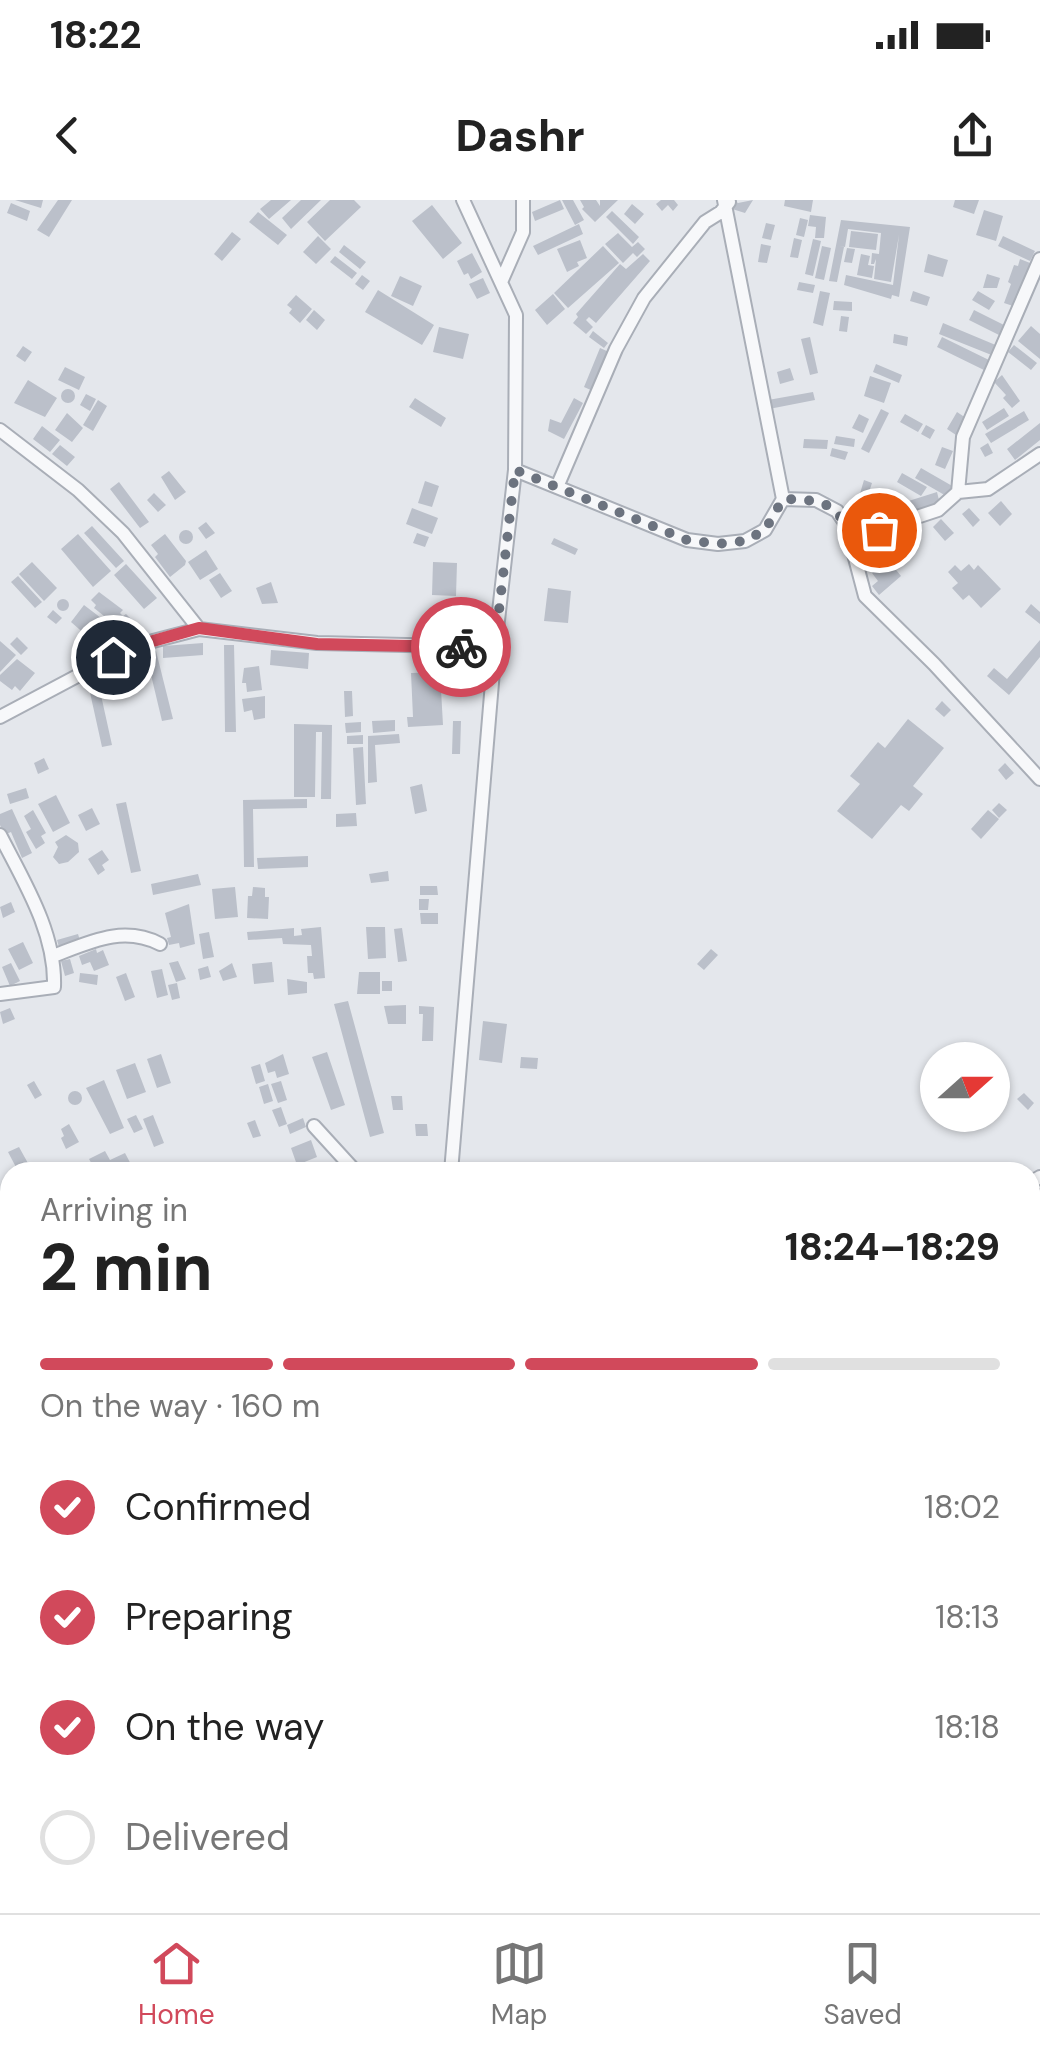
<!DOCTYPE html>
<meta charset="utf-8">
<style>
:root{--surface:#fff;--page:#f6f6f6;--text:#222;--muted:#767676;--line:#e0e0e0;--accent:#d1495b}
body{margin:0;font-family:"DM Sans",sans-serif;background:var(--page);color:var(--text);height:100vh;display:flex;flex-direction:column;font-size:38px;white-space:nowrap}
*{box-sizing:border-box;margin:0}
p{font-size:32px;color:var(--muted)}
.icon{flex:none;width:55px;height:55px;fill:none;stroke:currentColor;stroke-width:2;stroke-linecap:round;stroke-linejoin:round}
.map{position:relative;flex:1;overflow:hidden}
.sheet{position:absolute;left:0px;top:962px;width:1040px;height:752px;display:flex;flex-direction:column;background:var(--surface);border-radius:30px 30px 0 0;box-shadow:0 2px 8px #0004}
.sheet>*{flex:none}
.needle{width:65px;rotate:69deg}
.fabs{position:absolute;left:920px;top:842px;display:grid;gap:20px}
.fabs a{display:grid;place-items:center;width:90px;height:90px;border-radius:50%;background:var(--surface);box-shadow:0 2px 8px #0004;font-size:50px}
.pin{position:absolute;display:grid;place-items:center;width:85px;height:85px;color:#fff;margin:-42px;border:5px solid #fff;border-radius:50%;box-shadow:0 2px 10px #0007}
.courier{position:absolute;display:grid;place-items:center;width:100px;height:100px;margin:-50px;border:8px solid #d1495b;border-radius:50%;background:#fff;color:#222;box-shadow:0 2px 12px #0007}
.overview em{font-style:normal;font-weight:800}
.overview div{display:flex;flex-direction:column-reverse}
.overview{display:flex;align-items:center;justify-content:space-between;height:170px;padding:0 40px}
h1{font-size:65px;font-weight:800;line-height:75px}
.bar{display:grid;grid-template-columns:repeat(4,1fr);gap:15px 10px;align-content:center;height:120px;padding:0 40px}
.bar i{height:12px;border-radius:8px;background:var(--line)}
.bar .current{background:var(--accent)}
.bar p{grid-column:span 4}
ol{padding:0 40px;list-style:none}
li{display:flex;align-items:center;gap:30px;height:110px}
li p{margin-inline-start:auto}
li .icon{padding:10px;border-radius:50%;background:var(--accent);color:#fff;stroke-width:4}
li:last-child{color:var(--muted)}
li i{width:55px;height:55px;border:5px solid var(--line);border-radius:50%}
.status{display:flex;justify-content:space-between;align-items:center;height:70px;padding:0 50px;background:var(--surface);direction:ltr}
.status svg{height:28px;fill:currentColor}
header{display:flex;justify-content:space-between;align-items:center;height:130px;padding:0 40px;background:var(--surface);font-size:45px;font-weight:800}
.tab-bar{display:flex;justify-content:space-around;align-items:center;height:140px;border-top:2px solid var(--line);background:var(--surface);font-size:28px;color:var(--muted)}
.tab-bar a{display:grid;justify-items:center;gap:5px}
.tab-bar .current{color:var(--accent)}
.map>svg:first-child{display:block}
.green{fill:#c9d6c5}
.building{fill:#bbc0ca}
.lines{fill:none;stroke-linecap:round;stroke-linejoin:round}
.service-casing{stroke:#a9aeb7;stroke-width:10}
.minor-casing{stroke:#a9aeb7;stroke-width:16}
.motorway-casing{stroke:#8b94a3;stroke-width:26}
.service{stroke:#f7f8fa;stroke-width:6}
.minor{stroke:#f7f8fa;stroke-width:12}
.motorway{stroke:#fff;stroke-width:22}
.done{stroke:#6c737f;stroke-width:10;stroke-dasharray:0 18}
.route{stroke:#d1495b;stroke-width:12}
</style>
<div class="status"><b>18:22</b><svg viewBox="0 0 49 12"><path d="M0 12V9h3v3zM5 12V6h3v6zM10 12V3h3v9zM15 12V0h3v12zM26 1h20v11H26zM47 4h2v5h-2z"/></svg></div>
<header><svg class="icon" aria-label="back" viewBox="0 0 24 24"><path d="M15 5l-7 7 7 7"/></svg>Dashr<svg class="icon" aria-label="share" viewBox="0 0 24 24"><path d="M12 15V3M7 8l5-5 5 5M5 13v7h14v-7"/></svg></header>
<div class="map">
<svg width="1040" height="1713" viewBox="0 0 1040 1713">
<rect width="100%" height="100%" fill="#e4e7ec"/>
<!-- green -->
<path class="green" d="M0,1413L10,1422V1486L0,1472Z
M0,1553L10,1567L9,1680L0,1673Z
M65,1705H111L116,1713H57Z
M171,1705H236L240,1713H177Z"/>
<!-- building -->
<path class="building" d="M15,0H43L41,8Z
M58,0H72L49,37L37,30Z
M271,0H291L269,19L260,9Z
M301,0H321L291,29L282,18Z
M330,0H354L361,7L325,41L307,22Z
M560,0L564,9L535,21L532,12Z
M562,0H573L584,20L575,25Z
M580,0H596L600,6V0H618L595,22L582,9L584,7Z
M661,0H674L678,5L673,11L668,5L662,11L656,4Z
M734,0L738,3L753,0L745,13L729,8Z
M785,0H813L811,12L784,6Z
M955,0H979L974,14L953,7Z
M11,3L30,11L27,21L7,13Z
M632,4L644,14L635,24L624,14Z
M432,5L462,43L443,59L412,21Z
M984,10L1003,16L996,41L976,35Z
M612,11L639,37L633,44L606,17Z
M258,12L287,35L278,45L249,22Z
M810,15L826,17L824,38H815L816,27L808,26Z
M800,18L808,20L804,37L796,35Z
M841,20L910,27L899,97L892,95L891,99L844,85L846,75L893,85L899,35L891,82L874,79L876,59L874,64H871L872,53L879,54L881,33L848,29L845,47L840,46L844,47L837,82L829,81Z
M766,23L775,25L771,40L762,38Z
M579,24L583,34L538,55L533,46Z
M851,31L878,34L876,50L849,47Z
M232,32L241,39L222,61L214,54Z
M618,33L632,47L638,42L645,49L637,57L633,53L623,63L605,44Z
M318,36L331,49L316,64L303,52Z
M1003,36L1035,51L1030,61L998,46Z
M794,38L802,40L798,58L790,57Z
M813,39L821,41L813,76L805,74Z
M580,40L587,58L577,62L579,66L567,72L557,49Z
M761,44L771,46L767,63L758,62Z
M344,45L366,62L360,69L339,52Z
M603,46L619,63L568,108L554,93Z
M822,46L831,48L824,80L815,78Z
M847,48L855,49L852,63L844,62Z
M472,53L482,72L471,79L468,73L464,75L457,61Z
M643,54L650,61L596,123L589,117L586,120L593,127L586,134L573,123L578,117L576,114L620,64L626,69Z
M861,54L870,56L868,65L874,66L872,78L857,75Z
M928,54L948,60L943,77L924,72Z
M335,56L357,73L352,79L330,62Z
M1020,59L1030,63L1028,74L1013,106L1004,103L1011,84L1008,82L1014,65L1018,66Z
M987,74L1000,78L997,88H983Z
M362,75L370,81L363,90L355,84Z
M400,76L422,86L413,106L391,96Z
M483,78L490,93L477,99L469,84Z
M799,82L815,85L813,93L797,90Z
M378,90L434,125L422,145L365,112Z
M820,91L830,93L823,126L813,123Z
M913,91L930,97L927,106L910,101Z
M978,91L995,101L989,110L972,100Z
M553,94L565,109L547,125L535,110Z
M296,95L312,109L300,123L289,113L292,109L287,105Z
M834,101L852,102V111L833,110Z
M314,110L325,120L317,130L306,120Z
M974,110L1006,126L1001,136L969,120Z
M841,116L849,117L847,132L839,131Z
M943,123L998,146L994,156L939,134Z
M1031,126L1040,134V159L1018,141Z
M439,127L469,134L463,159L433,152Z
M593,131L608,143L604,148L589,137Z
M894,134L908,137L907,146L893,143Z
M810,137L818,173L810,175L801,139Z
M942,137L991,161L986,171L937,147Z
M1014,145L1037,163L1031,170L1008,152Z
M23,146L32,152L25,162L16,156Z
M600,148L609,152L593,191L584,187Z
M876,164L902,175L899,183L873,172Z
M65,167L85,177L79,190L58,180Z
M790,168L794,180L780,184L777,172Z
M1002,175L1020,201L1012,208L1003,198L1006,195L994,182Z
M870,176L891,183L884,203L864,196Z
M28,180L57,198L45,217L14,203Z
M61 196a7 7 0 1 1 14 0a7 7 0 1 1-14 0Z
M813,192L815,200L769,209L768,200Z
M86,194L96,199L90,211L80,205Z
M415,198L446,218L441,227L409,207Z
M574,198L583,203L564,239L548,231L550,219L561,223Z
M98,200L107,206L93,231L83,225Z
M1004,208L1009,216L987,230L982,222Z
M881,209L889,213L869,253L861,249Z
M1024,211L1029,220L991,243L985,234Z
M957,212L966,218L956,235L947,229Z
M67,213L83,228L72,242L55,230Z
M859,214L869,219L863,233L852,228Z
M905,214L923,224L918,232L900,222Z
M1040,223V240L1015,260L1007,249Z
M926,225L935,230L930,239L921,234Z
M42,226L60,240L50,252L33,239Z
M836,236L855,239L854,247L834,244Z
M804,239L828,240L827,249L803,248Z
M988,243L993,253L985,257L980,248Z
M60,245L75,257L67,266L52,254Z
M942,247L953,251L945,269L935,265Z
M832,248L848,252L845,260L830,256Z
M921,268L954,287L948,297L915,278Z
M169,271L186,292L175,300L161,277Z
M902,273L927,287L921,296L897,282Z
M864,280L872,283L863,310L856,307Z
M425,281L439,286L432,307L418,303Z
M119,282L149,322L140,328L110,289Z
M937,292L940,304L880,323L877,311Z
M154,293L166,305L158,312L147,300Z
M1001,301L1012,314L1000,326L988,313Z
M412,308L438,318L432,334L406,324Z
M969,308L980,320L973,327L962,314Z
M941,319L954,333L945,341L933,327Z
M206,322L215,333L206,339L198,328Z
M92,326L124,361L116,368L84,333Z
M179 337a7 7 0 1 1 14 0a7 7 0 1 1-14 0Z
M417,333L429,337L425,347L413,343Z
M78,334L111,371L93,387L61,349Z
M165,334L186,361L185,365L170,377L155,357L158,354L151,345Z
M554,338L578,349L575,355L551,344Z
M871,339L901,376L879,395L872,386L878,381L872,373L878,368L861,348Z
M206,350L218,369L200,380L188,362Z
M32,362L57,388L44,401L19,374Z
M433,362L457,363L456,396L432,395Z
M126,364L157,398L144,409L114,375Z
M969,364L974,370L978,365L1001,389L981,408L969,395L963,400L952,388L958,383L948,372L955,365L961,371Z
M220,373L232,391L221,398L209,380Z
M18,376L42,402L35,408L11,382Z
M271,382L278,403L262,404L256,388Z
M548,388L571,391L568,423L544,421Z
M99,392L123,410L120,413L123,416L126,414L134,422L132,424L136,428L129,436L94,408L96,405L91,400Z
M57 405a6 6 0 1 1 12 0a6 6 0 1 1-12 0Z
M1031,404L1040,412V424L1025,412Z
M84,405L101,418L87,436L71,422Z
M53,410L62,418L56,424L47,417Z
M17,437L28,448L21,455L10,444Z
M1040,440V457L1009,495L987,476L994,468L1007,479Z
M0,441L16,455L0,472Z
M203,443V455L163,458V446Z
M224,445H234L236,532H225Z
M271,450L309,453L308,469L270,465Z
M156,451L173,519L162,521L146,454Z
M142,455L146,466L124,474L120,464Z
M458,457L469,458L468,479L457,478Z
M17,459L35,473L20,491L15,486L12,490L0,481V475Z
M426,459H443V467H426Z
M259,466L262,490L247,492L246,483H242L244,468Z
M440,472L443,525L408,527L407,517H413L411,473Z
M97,477L112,545L102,547L87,479Z
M344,491H352L353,516L345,517Z
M265,496V518L254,520L252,510L244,512L242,499Z
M942,501L951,510L944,517L935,509Z
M908,519L944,548L913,586L923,594L909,611L901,605L872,639L837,611L860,584L850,576L878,542L885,548Z
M395,520V531L373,533L372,521Z
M453,521H461L460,554H452Z
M361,522V532L346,533L345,523Z
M294,524L332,525L331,599H321L322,532H316L315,597H294Z
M399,534L400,543L375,545L377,582L368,583V536Z
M363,535V544H347V536Z
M363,547L366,604L356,605L353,548Z
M44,558L49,569L38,574L34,563Z
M1005,563L1014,573L1006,580L998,570Z
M422,584L427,611L415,614L410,587Z
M26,588L29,598L10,604L7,594Z
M56,595L70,623L53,632L38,604Z
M307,599V608L253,609L254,667H244L243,600Z
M126,602L141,671L131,673L116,604Z
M999,603L1007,610L999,618L992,610Z
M92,608L100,624L86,631L78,615Z
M12,609L32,653L22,658L11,632L4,635L0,625V614Z
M33,610L46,633L41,636L45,643L36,649L26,632L31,629L24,616Z
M988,610L999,619L981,639L971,629Z
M356,613L357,626L336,627V614Z
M66,635L78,643L79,652L68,662L59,664L53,657L58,647L55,642Z
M102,650L109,660L102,665L105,670L98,675L88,659Z
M308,656V667L258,669L257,658Z
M388,671L389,681L371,683L369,674Z
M198,674L201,685L153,695L151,684Z
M420,686H437L438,695H420Z
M235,687L238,717L215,719L212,689Z
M253,687L265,688V697H269L268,719L247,718L248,696H252Z
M419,699H429L428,710H419Z
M11,702L15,712L3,718L0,707Z
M189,704L195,744L180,748L179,743L169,745L167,738L171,737L165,713Z
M420,713H438V724H421Z
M321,727L325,778L314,779L313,773H308L307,756H312L311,745L283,744L282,738L248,740L247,732L294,728V736L302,735L301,729Z
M366,727H385L386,758L368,759Z
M402,728L407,761L398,762L394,729Z
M209,732L214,757L203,759L199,734Z
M78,734L81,744L60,751L57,740Z
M23,742L33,763L19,770L8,749Z
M96,749L97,753L103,750L109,765L94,771L90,762L82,765L79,756Z
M711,749L718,755L704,770L697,764Z
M70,759L74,773L65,776L61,761Z
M178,761L186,779L176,782L169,763Z
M272,762L274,782L254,784L252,764Z
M11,763L20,781L10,786L2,767Z
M232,763L237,777L223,781L219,771Z
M208,766L211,777L200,780L198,769Z
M162,769L168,795L157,798L151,771Z
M359,772H380V794H357Z
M80,773L98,775L97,785L79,782Z
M126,773L135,797L125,801L116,777Z
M287,779L307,782V793L288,795Z
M382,781H392V791H382Z
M177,783L180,798L172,800L168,785Z
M348,801L384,933L370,937L334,804Z
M406,805V824H388L384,806Z
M419,806L434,807L433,841H422L423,814H419Z
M10,808L15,819L3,824L0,812Z
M483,821L507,824L502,863L479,860Z
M327,852L345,905L331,910L312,857Z
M161,854L171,883L157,888L147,859Z
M283,854L289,874L277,878L275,871L268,873L265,863Z
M521,857L538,858L537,869L520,868Z
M135,863L146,892L127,899L116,870Z
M260,864L265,881L256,884L251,867Z
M104,880L124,928L110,934L86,888Z
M34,881L42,895L35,899L27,885Z
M281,881L287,900L278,903L271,884Z
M268,884L273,901L264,904L259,887Z
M68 898a7 7 0 1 1 14 0a7 7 0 1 1-14 0Z
M1024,893L1034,903L1028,910L1017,899Z
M391,896H402L403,910H393Z
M281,907L287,924L279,927L272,910Z
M136,915L143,929L134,933L127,919Z
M153,915L164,943L154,947L143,919Z
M303,918L306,927L290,934L287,925Z
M255,920L261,936L253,938L247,923Z
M69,924L79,942L66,949L61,938L64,936L61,929Z
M415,924H427L428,936H416Z
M311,940L317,957L297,965L291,948Z
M19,947L29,965L18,971L8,952Z
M105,951L110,960L125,953L135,972H85L94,968L89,959Z
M0,1102L9,1126L0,1130Z
M10,1153V1167L0,1172V1158Z
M1030,1507L1038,1528L1030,1531Z
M1040,1599V1616L1030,1623V1606Z
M920,1705H949L934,1713H905Z"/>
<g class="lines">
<!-- service casing -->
<g class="service-casing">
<path id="service" d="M1030,1640L1040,1635"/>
</g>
<!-- minor casing -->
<g class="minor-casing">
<path id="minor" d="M501,82L523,32V0
M0,230L78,290L123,333L199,429
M515,270L687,340L718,344L745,341L765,330L783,299L724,0
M557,287L616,149L644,98L705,22L721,12L729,2
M958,292L963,237L1040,59
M783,299L816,300L837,311L846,324L865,396L934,464L1040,579
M850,339L938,310L958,292L988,289L1040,254
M0,517L113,457L153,441L199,429L317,443L495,447
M0,635C24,682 56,733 54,787L0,794
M53,756C90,742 123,725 160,744
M314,926L356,972
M451,972L495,447L515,270L516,115L463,0
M1030,983L1040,977
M1030,999L1040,996
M0,1366L10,1373
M399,1713L418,1705"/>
</g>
<!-- motorway casing -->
<g class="motorway-casing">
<path id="motorway" d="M0,1393L10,1402
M0,1498L10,1512
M0,1541L10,1555
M0,1702L8,1713
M118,1705L124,1713
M148,1705L153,1713
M255,1705L258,1713"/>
</g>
<!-- service -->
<use href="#service" class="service"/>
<!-- minor -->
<use href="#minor" class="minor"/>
<!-- motorway -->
<use href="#motorway" class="motorway"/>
</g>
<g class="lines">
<!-- done -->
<path class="done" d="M461,447L495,446L515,270L687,340L718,344L745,341L765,330L783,299C818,300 840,300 850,340L879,330"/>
<!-- route -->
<path class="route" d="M113,457L153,441L199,428L317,444L461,447"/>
</g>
</svg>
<div class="fabs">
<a><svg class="needle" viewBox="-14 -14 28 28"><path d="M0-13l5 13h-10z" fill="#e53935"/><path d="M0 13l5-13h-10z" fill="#767676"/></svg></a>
</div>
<div class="pin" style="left:879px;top:330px;background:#ea580c"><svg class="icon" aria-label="bag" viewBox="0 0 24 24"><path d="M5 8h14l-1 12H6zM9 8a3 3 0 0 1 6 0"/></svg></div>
<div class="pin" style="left:113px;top:457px;background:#1f2937"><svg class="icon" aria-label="home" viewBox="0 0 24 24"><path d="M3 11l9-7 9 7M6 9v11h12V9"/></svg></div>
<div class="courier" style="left:461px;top:447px"><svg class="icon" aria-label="bike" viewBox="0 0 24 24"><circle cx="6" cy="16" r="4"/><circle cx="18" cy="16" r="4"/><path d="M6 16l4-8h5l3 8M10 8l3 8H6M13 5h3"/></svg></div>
<section class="sheet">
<div class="overview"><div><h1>2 min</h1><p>Arriving in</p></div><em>18:24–18:29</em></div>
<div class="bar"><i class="current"></i><i class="current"></i><i class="current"></i><i></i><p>On the way · 160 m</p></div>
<ol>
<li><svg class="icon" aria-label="check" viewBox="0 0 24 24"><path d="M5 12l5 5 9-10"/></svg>Confirmed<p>18:02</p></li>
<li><svg class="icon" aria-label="check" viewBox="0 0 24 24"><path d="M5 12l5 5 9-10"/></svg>Preparing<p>18:13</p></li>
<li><svg class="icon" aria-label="check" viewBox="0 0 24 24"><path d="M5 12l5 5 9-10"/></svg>On the way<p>18:18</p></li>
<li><i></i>Delivered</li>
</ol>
</section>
</div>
<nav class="tab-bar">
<a class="current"><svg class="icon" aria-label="home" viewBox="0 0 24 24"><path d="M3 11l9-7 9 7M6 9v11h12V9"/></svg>Home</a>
<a><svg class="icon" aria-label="map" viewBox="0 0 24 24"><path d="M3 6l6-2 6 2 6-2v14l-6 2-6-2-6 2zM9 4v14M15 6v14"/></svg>Map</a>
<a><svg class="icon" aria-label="saved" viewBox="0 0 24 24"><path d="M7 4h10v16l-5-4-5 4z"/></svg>Saved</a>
</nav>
